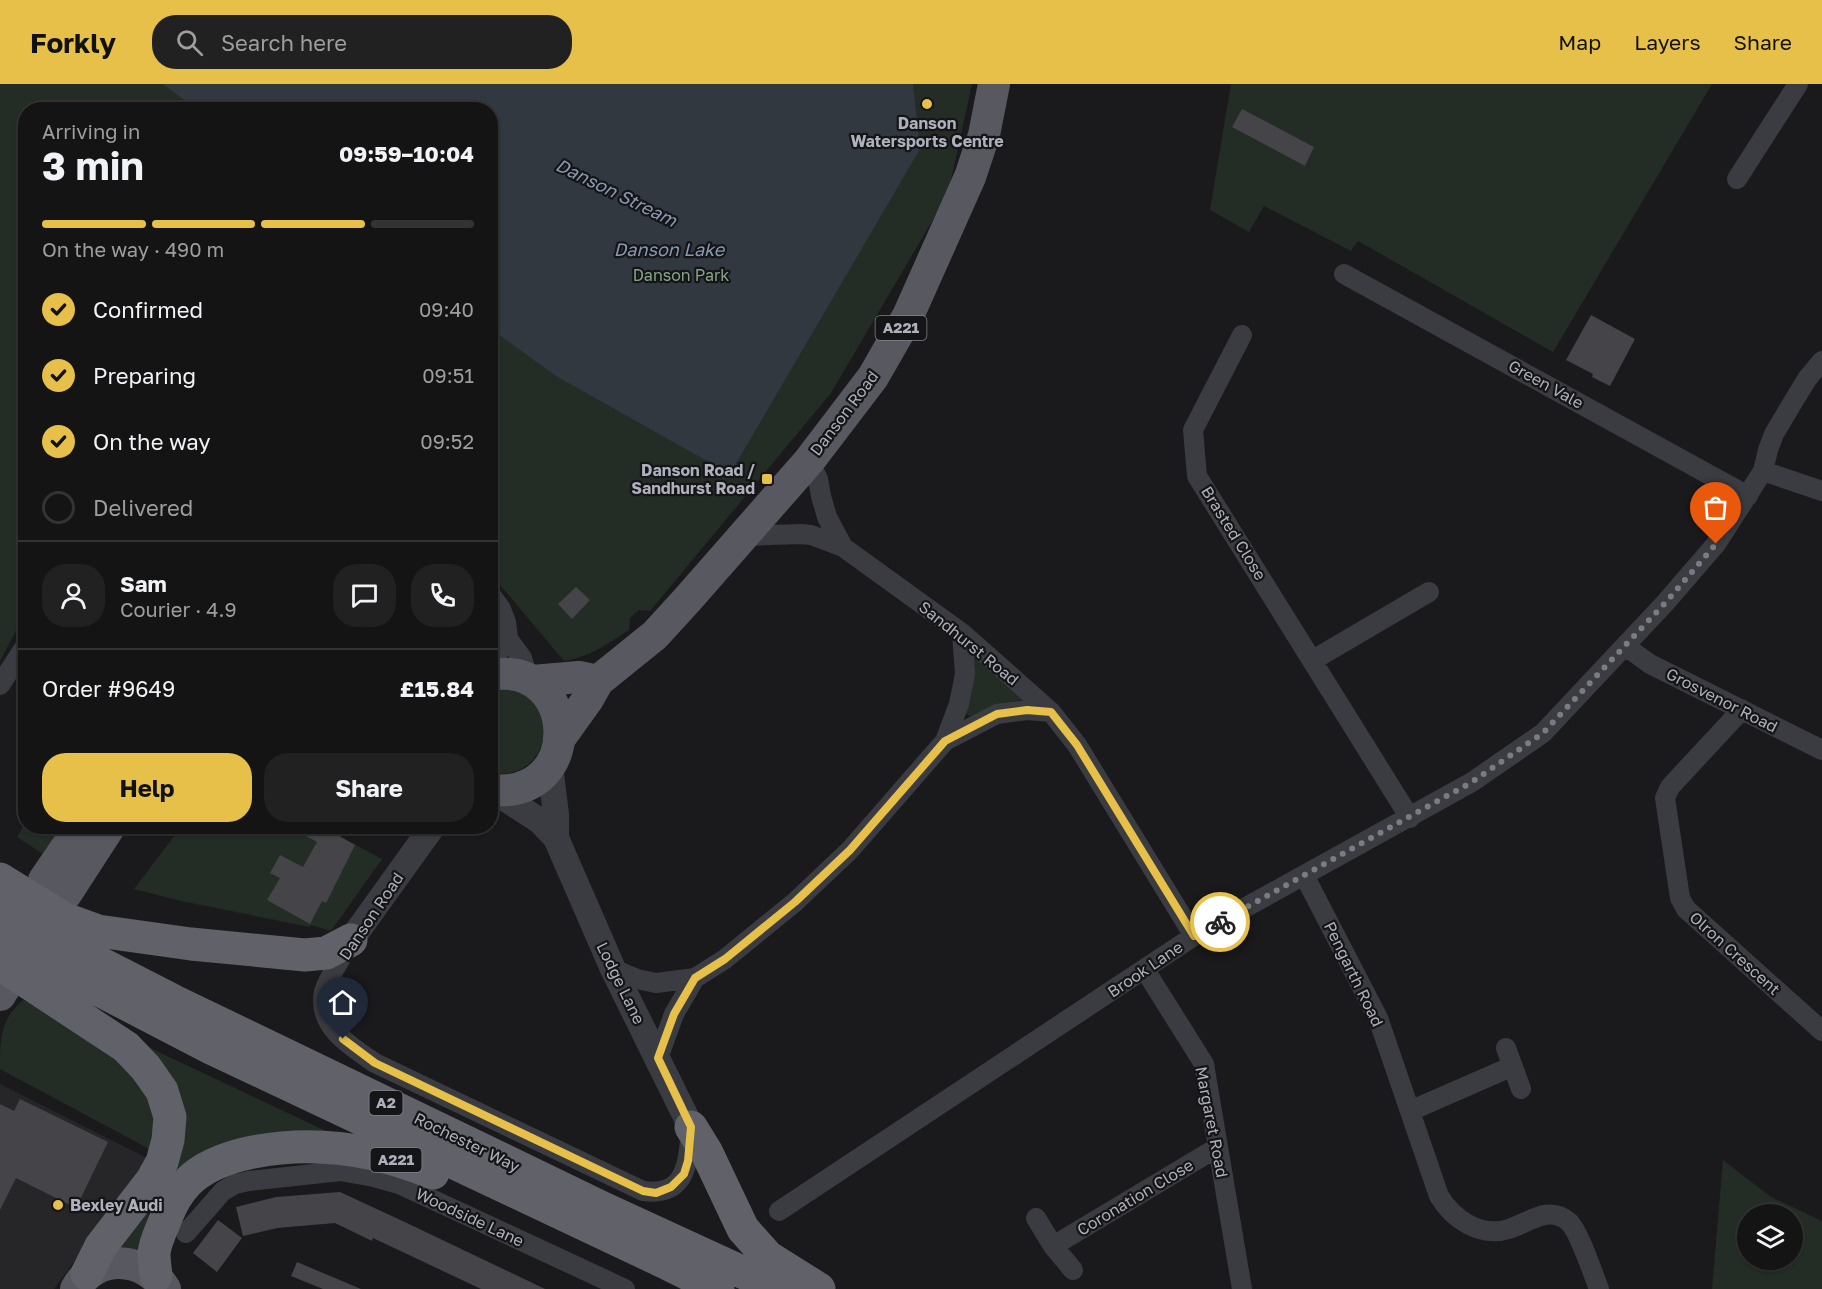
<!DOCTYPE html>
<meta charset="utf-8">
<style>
:root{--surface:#141415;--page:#212122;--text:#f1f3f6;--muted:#9d9ea0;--line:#333334;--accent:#e6c049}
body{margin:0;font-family:"Golos Text",sans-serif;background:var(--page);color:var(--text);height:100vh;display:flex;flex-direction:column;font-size:22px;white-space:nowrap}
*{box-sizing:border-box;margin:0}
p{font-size:20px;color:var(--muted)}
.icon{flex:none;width:33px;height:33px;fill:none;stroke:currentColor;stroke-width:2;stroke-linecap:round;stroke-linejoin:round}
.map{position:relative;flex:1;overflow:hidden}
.panel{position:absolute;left:18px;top:18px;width:480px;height:732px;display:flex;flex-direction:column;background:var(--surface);border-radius:24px;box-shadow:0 2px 4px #0004,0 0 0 2px var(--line)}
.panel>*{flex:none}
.fabs{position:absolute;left:1737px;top:1120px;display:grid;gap:12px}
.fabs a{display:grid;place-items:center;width:66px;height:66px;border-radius:50%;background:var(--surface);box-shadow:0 2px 4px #0004,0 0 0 2px var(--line);font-size:30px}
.pin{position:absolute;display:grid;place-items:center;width:51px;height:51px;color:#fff;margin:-62px -26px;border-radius:50% 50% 50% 0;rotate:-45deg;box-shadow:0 0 6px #0007}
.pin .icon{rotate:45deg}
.courier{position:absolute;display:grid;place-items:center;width:60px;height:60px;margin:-30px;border:4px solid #e6c049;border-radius:50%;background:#fff;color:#222;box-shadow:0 2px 8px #0007}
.overview em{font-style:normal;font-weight:700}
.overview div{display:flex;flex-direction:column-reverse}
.overview{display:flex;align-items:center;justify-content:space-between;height:102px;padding:0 24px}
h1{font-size:39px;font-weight:700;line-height:45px}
.bar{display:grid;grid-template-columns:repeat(4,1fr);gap:9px 6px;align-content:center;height:72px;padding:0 24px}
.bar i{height:8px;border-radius:4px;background:var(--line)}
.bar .current{background:var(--accent)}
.bar p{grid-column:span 4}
.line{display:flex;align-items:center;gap:15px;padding:0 24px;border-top:2px solid var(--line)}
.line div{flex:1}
.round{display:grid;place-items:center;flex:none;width:63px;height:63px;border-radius:24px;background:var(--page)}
ol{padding:0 24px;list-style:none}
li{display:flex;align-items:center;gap:18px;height:66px}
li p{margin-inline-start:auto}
li .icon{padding:6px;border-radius:50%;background:var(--accent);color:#111;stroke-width:4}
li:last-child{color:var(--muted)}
li i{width:33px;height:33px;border:3px solid var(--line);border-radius:50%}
.button{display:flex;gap:12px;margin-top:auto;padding:12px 24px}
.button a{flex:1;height:69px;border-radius:24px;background:var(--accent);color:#111;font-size:24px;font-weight:700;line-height:69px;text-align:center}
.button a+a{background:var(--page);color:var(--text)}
header{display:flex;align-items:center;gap:36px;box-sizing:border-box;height:84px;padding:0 30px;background:var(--accent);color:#111}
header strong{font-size:28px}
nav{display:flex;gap:33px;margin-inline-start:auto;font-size:21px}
.search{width:420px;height:54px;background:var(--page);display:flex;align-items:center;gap:15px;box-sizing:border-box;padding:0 21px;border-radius:24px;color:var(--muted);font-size:22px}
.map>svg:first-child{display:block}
.built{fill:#262629}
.green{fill:#242c26;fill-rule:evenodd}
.water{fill:#313840}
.building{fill:#454549}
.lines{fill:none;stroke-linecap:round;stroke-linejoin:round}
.minor{stroke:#3b3c41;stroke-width:20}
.tertiary{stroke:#3b3c41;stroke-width:26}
.primary{stroke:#585960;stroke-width:32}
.trunk{stroke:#606169;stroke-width:33}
.done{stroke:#7a7c83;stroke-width:6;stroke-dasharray:0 10.8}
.route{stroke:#e6c049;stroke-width:8}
.poi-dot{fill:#e6c049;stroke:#151517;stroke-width:2}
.labels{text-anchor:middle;stroke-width:4.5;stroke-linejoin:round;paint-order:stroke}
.shield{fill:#151517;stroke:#80828a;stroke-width:1.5}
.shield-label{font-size:15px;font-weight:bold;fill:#aeb0bb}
.poi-label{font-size:16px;font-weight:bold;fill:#aeb0bb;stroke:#151517}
.park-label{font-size:16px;fill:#86a48b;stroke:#151517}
.street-label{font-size:16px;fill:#aeb0bb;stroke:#151517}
.water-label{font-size:18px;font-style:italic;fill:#889ab3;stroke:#151517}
</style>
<header>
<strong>Forkly</strong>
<div class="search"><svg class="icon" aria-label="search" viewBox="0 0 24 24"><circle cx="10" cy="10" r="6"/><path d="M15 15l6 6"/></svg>Search here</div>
<nav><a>Map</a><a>Layers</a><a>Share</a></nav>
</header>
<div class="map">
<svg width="1822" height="1205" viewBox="0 0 1822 1205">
<rect width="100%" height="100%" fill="#1a1a1c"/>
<!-- built -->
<path class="built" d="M0,1000L149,1075L54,1205H0Z"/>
<!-- green -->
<path class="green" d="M0,0H972L948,110L831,309L650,527L639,526L630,534L629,546C607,560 590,573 564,577L491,490L490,26H26V412L19,429L25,431L26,528L0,577Z
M1231,0H1712L1553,268L1358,157L1351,167L1264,122L1249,148L1210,126Z
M972,569L1026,615L1004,619L971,633L965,629Z
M504,605C508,606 514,606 518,608C566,628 542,701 491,688L490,607Z
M25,740L26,742L61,743L43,770L17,753Z
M188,742L322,743L382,775L331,847L311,841L310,843L181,817L134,805L181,743L186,745Z
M23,916L53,930L104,958L154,1009L153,1067L0,985C0,954 0,936 23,916Z
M146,962L330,1049L164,1111L168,1088Z
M1723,1076L1771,1113L1822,1137V1205H1712ZM1748,1131H1792V1176H1748Z
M145,1128L153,1135L143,1174L118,1169L134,1131Z"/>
<!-- water -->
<path class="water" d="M163,0H913L920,65L730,390L556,292L491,245L490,26L196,25Z"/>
<!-- building -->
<path class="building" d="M1242,25L1314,63L1305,82L1232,43Z
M1591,231L1635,255L1610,302L1592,293L1593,290L1566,276Z
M576,503L590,516L572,535L558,520Z
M288,742H322L355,761L326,819L322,817L310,840L267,816L280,794L270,789L280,771L303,783L317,758Z
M20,1015L108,1058L76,1124L16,1094L0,1126V1020L14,1027Z
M340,1108L409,1140L545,1205H481L373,1154L372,1157L335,1139L277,1144L243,1152L236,1123L276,1113Z
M218,1136L242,1154L217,1188L193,1169Z
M297,1178L361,1205H323L291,1192Z"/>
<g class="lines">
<!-- minor -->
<path class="minor" d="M1737,95L1798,0
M1344,190L1748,412
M1242,251L1193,346L1197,392L1410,734
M809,377L818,395L821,412L827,433L843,463
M1763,387L1822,407
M743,452L801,450L811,451L843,463L962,549L1051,628L1077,661L1194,852
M490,510L501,525L506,538L508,555L522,574L528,594
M1625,562L1650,580L1822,666
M1313,576L1429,508
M490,579L508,555
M0,601L26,561
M1741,625L1735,633L1670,703L1665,714L1680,814L1686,825L1822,947
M945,657L959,620L965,590L962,549
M1304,791L1378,934L1439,1112C1453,1135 1480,1154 1509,1145C1528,1139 1549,1120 1569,1138C1579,1147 1593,1190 1599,1205
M350,858C344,870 326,897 324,908C317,942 350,962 375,979L643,1107C687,1113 688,1078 691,1046
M613,885L637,895L656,899L695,894L725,875L795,818L850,766L945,657L997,630L1027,626L1051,628
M1145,886L1204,980L1242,1205
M1506,964L1521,1005
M658,974L674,930L695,894
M1410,1027L1513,982
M779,1127L1194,852L1472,698L1543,649L1666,518L1716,460L1763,387L1768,366L1774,350L1793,318L1807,295L1822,277
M1036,1134L1053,1162L1073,1186
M186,1149L223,1107L235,1100L249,1097L340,1087L374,1093L399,1100L625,1205
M1053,1162L1218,1063"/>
<!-- tertiary -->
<path class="tertiary" d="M550,682L556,730V754
M492,706L540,737L556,754L613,885L691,1043
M351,856L433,742"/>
<!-- primary -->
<path class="primary" d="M490,591C578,575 587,716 490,706
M532,597L579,593L598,597
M560,654L588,615L598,597L655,551L687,516L809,377L873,293L908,232L970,93L984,51L994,0
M44,796L81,742
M66,810L110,742
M0,911L8,898
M76,1205C95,1169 145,1172 165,1205"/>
<!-- trunk -->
<path class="trunk" d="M0,795L65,835L98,847L191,860L305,871L326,869L351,856
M0,820L92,875L174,917L603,1124L779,1205
M0,850L80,896L211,964L664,1178L718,1205
M0,880L126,963L146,984L162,1007L170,1033L168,1056L162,1078L152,1096L101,1162L87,1190
M691,1043L707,1069L743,1145L768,1173L819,1205
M156,1192C155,1184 154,1176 154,1169C155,1158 162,1144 166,1134C171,1121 177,1109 187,1099C204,1081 229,1073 253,1068C315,1056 375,1065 433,1089"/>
</g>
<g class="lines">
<!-- done -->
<path class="done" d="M1220,838L1472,698L1543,649L1666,518L1716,460"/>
<!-- route -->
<path class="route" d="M343,955L375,979L643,1107L656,1109L671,1103L684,1090L688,1077L691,1043L658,974L674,930L695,894L725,875L795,818L850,766L945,657L997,630L1027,626L1051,628L1077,661L1194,852L1220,838"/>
</g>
<!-- markers -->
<g class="poi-dot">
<circle cx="927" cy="20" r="6"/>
<rect x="761" y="389" width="12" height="12" rx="3"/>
<circle cx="58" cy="1121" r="6"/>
</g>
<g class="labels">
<!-- shield labels -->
<g class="shield">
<rect x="875.5" y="232" width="51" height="24" rx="4.5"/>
<rect x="369.5" y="1007" width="33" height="24" rx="4.5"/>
<rect x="370.5" y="1064" width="51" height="24" rx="4.5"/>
</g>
<g class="shield-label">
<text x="901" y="249">A221</text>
<text x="386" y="1024">A2</text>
<text x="396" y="1081">A221</text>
</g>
<!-- poi labels -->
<g class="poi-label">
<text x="927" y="45">Danson<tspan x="927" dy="18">Watersports Centre</tspan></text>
<text x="755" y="392" text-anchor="end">Danson Road /<tspan x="755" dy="18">Sandhurst Road</tspan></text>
<text x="70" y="1127" text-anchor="start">Bexley Audi</text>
</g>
<!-- park labels -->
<g class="park-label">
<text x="681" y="197">Danson Park</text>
</g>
<!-- street labels -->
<g class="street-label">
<text transform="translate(1546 300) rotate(29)" y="6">Green Vale</text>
<text transform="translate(844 329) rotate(-53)" y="6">Danson Road</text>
<text transform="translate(1234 449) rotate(58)" y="6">Brasted Close</text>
<text transform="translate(969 559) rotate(39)" y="6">Sandhurst Road</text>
<text transform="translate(1722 616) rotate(27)" y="6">Grosvenor Road</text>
<text transform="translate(371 832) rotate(-56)" y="6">Danson Road</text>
<text transform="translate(1735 869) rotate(42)" y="6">Olron Crescent</text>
<text transform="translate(1145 885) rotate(-34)" y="6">Brook Lane</text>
<text transform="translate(1354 890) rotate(64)" y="6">Pengarth Road</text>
<text transform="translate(621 899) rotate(64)" y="6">Lodge Lane</text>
<text transform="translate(1212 1038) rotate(79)" y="6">Margaret Road</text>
<text transform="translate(467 1058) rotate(26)" y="6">Rochester Way</text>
<text transform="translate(1135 1113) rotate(-31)" y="6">Coronation Close</text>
<text transform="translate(470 1133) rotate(25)" y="6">Woodside Lane</text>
</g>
<!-- water labels -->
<g class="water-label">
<text transform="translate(616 109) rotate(26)" y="6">Danson Stream</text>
<text x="669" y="172">Danson Lake</text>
</g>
</g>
</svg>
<div class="fabs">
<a><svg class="icon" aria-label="layers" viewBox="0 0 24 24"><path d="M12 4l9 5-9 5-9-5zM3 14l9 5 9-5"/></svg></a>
</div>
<div class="pin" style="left:1716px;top:460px;background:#ea580c"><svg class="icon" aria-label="bag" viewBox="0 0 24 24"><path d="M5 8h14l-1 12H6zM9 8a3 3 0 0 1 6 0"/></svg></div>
<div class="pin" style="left:343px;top:955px;background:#1f2937"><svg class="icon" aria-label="home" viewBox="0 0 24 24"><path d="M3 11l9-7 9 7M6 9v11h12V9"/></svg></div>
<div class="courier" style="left:1220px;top:838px"><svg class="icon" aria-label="bike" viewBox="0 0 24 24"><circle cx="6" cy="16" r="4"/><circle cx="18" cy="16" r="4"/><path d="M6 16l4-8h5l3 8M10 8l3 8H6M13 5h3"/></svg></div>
<section class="panel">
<div class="overview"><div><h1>3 min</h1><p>Arriving in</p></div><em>09:59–10:04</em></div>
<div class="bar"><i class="current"></i><i class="current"></i><i class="current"></i><i></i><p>On the way · 490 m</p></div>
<ol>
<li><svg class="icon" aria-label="check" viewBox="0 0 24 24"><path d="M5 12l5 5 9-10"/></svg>Confirmed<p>09:40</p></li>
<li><svg class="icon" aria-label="check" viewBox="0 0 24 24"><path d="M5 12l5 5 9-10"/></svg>Preparing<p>09:51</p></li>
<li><svg class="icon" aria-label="check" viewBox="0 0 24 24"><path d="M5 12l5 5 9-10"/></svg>On the way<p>09:52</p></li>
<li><i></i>Delivered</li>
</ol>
<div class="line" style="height:108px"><a class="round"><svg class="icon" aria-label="person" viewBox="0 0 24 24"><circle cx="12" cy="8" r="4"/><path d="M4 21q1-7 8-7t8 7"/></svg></a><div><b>Sam</b><p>Courier · 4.9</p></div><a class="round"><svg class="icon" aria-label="chat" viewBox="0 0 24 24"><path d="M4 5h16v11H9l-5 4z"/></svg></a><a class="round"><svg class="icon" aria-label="phone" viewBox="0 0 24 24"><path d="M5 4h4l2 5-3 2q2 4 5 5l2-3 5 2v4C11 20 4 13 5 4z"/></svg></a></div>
<div class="line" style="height:78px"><div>Order #9649</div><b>£15.84</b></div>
<div class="button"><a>Help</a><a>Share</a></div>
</section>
</div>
